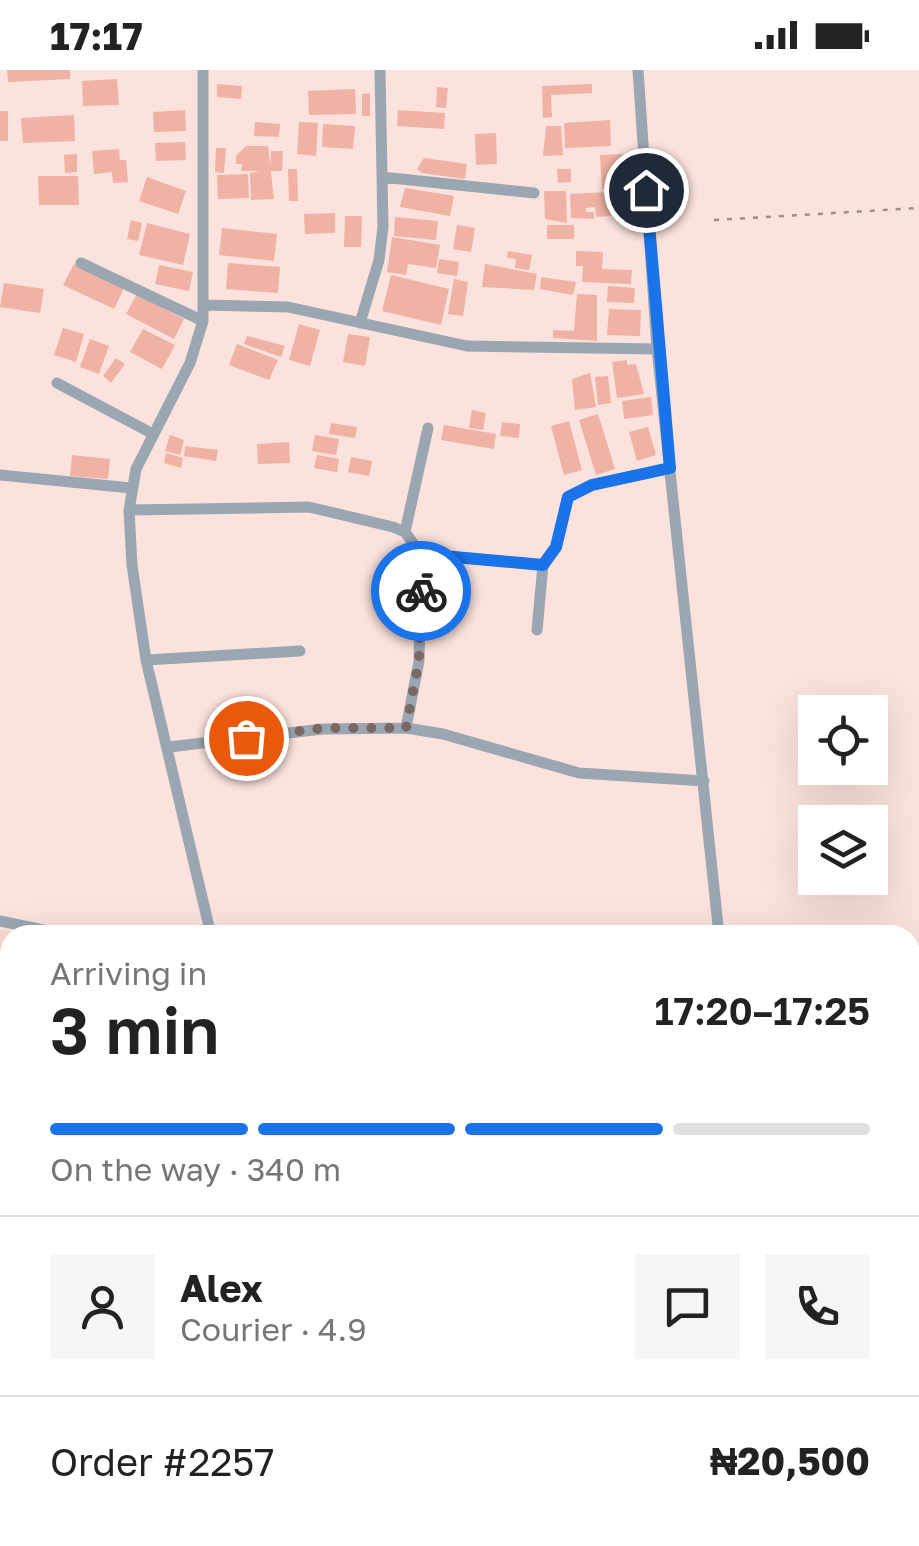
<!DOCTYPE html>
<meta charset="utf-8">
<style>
:root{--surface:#fff;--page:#f6f6f6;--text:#222;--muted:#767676;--line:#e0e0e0;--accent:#1a73e8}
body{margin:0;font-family:"Golos Text",sans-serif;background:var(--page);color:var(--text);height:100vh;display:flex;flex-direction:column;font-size:38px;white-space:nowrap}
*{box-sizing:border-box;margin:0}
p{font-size:32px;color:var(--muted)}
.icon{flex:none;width:55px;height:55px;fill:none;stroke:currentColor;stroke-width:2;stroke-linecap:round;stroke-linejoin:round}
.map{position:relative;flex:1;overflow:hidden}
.panel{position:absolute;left:0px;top:855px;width:920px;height:622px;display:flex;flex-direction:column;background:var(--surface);border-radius:30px 30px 0 0;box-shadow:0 10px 40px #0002}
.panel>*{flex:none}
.controls{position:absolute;left:798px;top:625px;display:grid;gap:20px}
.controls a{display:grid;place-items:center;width:90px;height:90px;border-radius:0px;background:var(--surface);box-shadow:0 10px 40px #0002;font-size:50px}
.pin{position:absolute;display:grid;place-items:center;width:85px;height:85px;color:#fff;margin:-42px;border:5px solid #fff;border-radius:50%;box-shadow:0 2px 10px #0007}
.courier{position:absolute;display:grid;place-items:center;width:100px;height:100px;margin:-50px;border:8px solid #1a73e8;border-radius:50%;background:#fff;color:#222;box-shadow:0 2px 12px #0007}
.head em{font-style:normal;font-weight:600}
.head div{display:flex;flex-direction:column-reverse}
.head{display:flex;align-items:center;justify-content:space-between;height:170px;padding:0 50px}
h1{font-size:65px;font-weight:600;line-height:75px}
.bar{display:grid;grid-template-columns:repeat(4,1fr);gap:15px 10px;align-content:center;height:120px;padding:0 50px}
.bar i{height:12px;border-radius:8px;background:var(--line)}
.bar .selected{background:var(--accent)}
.bar p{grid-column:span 4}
.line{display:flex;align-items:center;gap:25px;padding:0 50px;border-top:2px solid var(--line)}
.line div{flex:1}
.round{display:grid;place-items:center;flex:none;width:105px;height:105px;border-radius:0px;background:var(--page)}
.status{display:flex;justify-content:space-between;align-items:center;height:70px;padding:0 50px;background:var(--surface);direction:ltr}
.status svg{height:28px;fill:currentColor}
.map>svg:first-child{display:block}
.built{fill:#fed6ce}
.building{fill:#efb2a4}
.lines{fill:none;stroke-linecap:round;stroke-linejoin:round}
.path{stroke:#a18c87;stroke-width:2.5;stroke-dasharray:5 8;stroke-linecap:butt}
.service{stroke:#9aa6b1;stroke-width:5}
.minor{stroke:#9aa6b1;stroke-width:11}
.done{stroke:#7a6863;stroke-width:10;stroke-dasharray:0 18}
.route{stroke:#1a73e8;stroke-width:12}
</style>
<div class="status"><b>17:17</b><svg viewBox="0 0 49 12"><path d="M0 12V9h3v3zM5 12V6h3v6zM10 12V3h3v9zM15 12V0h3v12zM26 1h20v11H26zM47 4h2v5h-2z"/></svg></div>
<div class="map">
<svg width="919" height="1476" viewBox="0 0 919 1476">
<rect width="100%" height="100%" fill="#fbe2dc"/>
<!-- built -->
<path class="built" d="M0,860L21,865H10V1097L0,1096Z"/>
<!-- building -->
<path class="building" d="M7,0H70V9L8,12Z
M117,9L119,35L83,36L82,11Z
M217,14L242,16L241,29L217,27Z
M592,14V23L551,25L552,47L543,48L542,16Z
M437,17L448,18L446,38L436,37Z
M355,19L356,44L309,45L308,21Z
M370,23V46H362V24Z
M185,40L186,61L154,62L153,42Z
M398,40L445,43L444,59L397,56Z
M0,41H8V71H0Z
M74,45L75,71L23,73L21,48Z
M610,50L611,76L565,78L564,53Z
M255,52L280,54L279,67L254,66Z
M299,52L318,53L316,86L297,84Z
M323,54L355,56L353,79L322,77Z
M546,56H561L563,85L543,86Z
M496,63L497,94L476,95L475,64Z
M185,72L186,90L156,91L155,73Z
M246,76H268L274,129L251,130L250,103L260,101H241L242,94H236V86Z
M216,78H226L224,103L215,102Z
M119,79L120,90H126L128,112L113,113L112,102L94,104L92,81Z
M271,81H283L282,101H270Z
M77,84V102L65,103L64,85Z
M626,84L628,117L602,119L600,85Z
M424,88L467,94L465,109L422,103L417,99Z
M288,99H297L298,131H289Z
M557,99H571V112L558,113Z
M248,104L249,128L218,129L217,105Z
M38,106H78L79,135H39Z
M147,107L186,121L178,144L139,131Z
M405,118L454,126L450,146L400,137Z
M544,121H566L567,153L545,149Z
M610,122L611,146L596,147L595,137L586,138V142H594V149L571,148L570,124Z
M335,143V163L305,164L304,144Z
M345,146H362L361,177H344Z
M395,147L438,151L436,170L394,166Z
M131,150L142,153L138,171L127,169Z
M147,153L190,164L183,195L139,185Z
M457,155L475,158L471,182L453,179Z
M547,155H574V169H547Z
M222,158L277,164L274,191L219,185Z
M392,167L440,175L436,198L408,194L406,205L387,202Z
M508,181L532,185L529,200L515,198L516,189L507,188Z
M576,181L603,182L602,199L632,200L631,214L582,212L583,196H576Z
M439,189L459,192L457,206L437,203Z
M228,193L280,197L278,223L226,219Z
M74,194L124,218L114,239L63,215Z
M485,194L537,204L534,220L482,217Z
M159,195L193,202L189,221L155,214Z
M391,205L449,219L441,255L382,241Z
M541,207L576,212L573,225L540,219Z
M454,209L468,212L463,246L448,244Z
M4,213L44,219L40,243L0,237Z
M608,216L635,218L634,233L607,232Z
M137,224L184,249L174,269L126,244Z
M577,224L597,225V271L553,268V260L574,261Z
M609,239L641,240L640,266L607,265Z
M299,254L320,260L310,296L289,290Z
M63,258L84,264L76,292L54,285Z
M143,259L175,275L162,299L130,282Z
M348,264L370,267L365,296L343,292Z
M247,266L285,276L281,287L244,274Z
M90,269L109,276L99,304L80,297Z
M237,274L278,290L269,310L229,295Z
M116,288L125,294L111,313L103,306Z
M627,290V295L636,294L644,324L617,328L612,292Z
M590,303L596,337L575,340L572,309Z
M608,306L611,333L598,335L595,307Z
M651,327L653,345L624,349L622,331Z
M472,340L486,343L483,360L469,358Z
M598,344L615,399L596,405L579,350Z
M569,351L582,400L564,405L551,356Z
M502,352L520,354L519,368L500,366Z
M331,353L357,357L355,368L329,364Z
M444,355L496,364L494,379L441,370Z
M648,357L656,385L637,391L629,362Z
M170,365L184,370L180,385L165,381Z
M315,365L339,369L336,385L312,381Z
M289,372L290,393L258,394L257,374Z
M185,376L218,380L216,391L184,386Z
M166,383L183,388L181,398L164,393Z
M72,385L110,389L108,409L70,406Z
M317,385L339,389L337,402L314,398Z
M351,387L372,391L369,406L348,402Z"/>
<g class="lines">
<!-- path -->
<path class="path" d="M714,150L919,138"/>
<!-- service -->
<path class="service" d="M0,1299L10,1304"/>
<!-- minor -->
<path class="minor" d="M203,0V251L190,293L136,399L129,440L132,495L146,590L211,865
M638,0L657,279L719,865
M382,107L534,123
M81,193L203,251
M204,235L288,237L467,276L657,279
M360,253L379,190L383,157L380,0
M57,313L153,364
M0,405L131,418
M129,440L309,437L393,457L405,462L421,484L543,495L556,477L568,427L591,415L670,398
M405,462L428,358
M537,560L543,495
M146,590L300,581
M406,658L419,591L421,484
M169,677L323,659L406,658L443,664L579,703L704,711
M0,851L67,865
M919,1001L913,1010L919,1031
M910,1080L919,1074
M0,1226L10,1231
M910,1328L919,1329
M910,1460L919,1463
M295,1468L304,1476
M566,1468L567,1476
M224,1476L225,1468
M467,1476L470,1468
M773,1476V1468"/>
</g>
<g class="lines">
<!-- done -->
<path class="done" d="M246,668L323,658H406L419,590L421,521"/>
<!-- route -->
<path class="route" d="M421,521V484L543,495L556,477L568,427L592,415L670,398L646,120"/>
</g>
</svg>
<div class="controls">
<a><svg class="icon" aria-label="locate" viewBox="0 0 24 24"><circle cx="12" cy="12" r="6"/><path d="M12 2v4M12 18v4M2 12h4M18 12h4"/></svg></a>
<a><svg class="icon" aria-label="layers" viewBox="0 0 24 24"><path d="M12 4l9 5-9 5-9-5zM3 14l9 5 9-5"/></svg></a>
</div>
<div class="pin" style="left:246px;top:668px;background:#ea580c"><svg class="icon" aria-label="bag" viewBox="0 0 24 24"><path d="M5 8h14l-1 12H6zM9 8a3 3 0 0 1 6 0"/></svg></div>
<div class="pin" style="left:646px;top:120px;background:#1f2937"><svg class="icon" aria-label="home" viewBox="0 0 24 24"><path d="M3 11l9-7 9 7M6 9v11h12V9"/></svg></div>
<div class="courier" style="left:421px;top:521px"><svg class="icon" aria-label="bike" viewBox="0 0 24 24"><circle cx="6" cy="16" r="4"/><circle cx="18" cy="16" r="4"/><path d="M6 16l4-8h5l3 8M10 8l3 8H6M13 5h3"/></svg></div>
<section class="panel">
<div class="head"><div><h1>3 min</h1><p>Arriving in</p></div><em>17:20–17:25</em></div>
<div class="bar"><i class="selected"></i><i class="selected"></i><i class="selected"></i><i></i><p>On the way · 340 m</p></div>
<div class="line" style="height:180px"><a class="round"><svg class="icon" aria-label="person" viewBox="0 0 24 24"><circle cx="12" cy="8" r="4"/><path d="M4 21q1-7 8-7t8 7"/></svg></a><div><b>Alex</b><p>Courier · 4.9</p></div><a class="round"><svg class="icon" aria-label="chat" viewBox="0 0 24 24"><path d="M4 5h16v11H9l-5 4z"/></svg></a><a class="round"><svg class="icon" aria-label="phone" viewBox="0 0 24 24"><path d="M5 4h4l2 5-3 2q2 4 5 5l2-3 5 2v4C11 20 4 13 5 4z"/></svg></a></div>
<div class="line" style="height:130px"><div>Order #2257</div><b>₦20,500</b></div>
</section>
</div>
